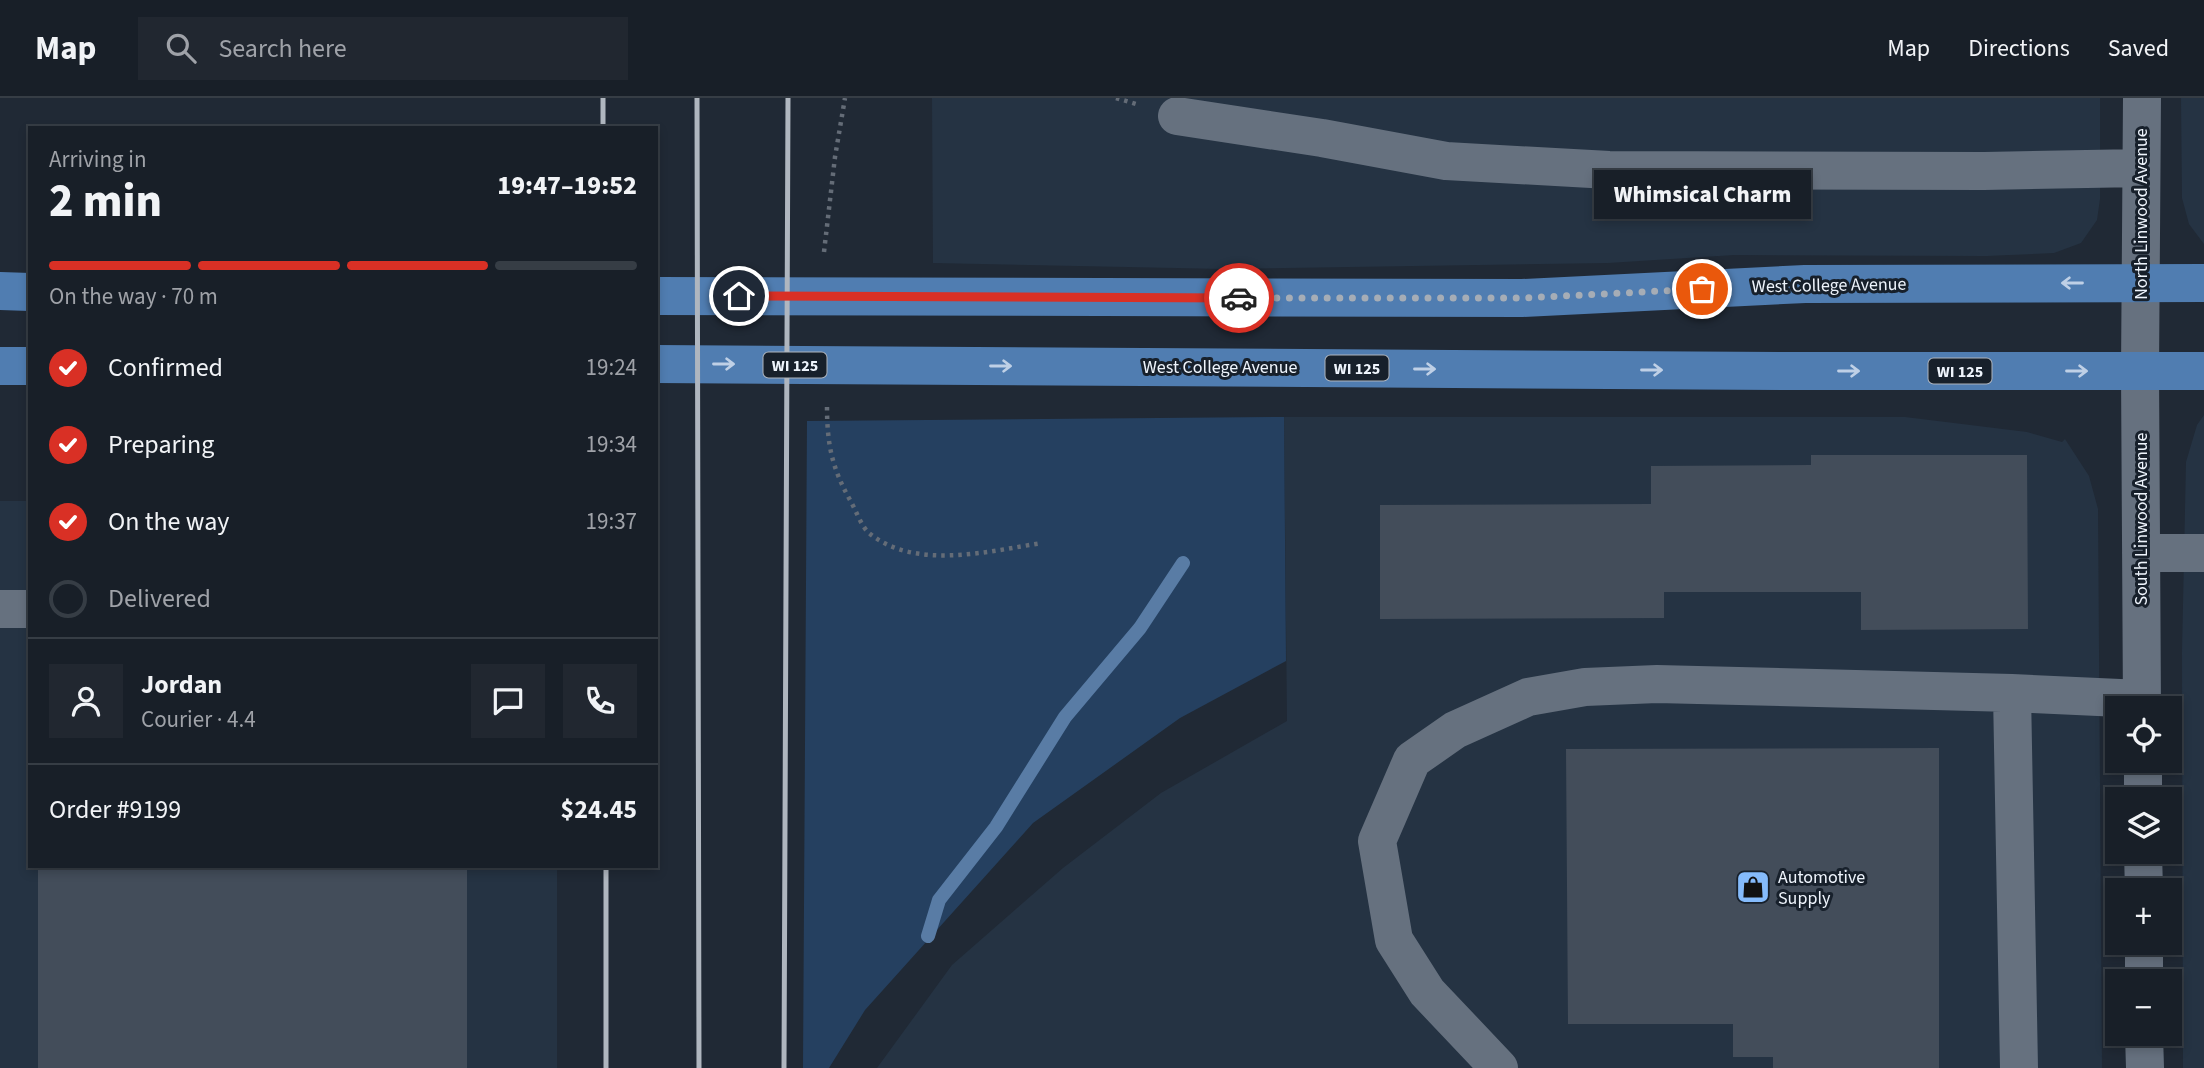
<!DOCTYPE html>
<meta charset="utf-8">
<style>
:root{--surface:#181f28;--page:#212730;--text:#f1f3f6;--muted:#9fa2a8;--line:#363d45;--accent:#d93025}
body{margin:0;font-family:"Source Sans 3",sans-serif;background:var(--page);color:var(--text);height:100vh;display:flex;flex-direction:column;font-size:26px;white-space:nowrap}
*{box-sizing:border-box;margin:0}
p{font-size:23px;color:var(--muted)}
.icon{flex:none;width:38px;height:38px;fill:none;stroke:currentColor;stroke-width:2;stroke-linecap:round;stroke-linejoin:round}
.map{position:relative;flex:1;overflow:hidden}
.details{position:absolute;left:28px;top:28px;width:630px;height:742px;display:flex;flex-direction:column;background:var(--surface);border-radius:0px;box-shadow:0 4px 10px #0003,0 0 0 2px var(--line)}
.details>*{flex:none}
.tools{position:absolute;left:2105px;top:598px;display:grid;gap:14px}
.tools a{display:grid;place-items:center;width:77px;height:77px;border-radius:0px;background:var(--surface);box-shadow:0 4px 10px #0003,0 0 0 2px var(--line);font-size:35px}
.pin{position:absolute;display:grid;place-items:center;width:60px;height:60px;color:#fff;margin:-30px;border:4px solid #fff;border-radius:50%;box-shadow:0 2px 7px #0007}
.courier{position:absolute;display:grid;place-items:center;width:70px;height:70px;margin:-35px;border:5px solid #d93025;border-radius:50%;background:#fff;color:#222;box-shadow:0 2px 9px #0007}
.bubble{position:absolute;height:49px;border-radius:0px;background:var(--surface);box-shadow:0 4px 10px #0003,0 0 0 2px var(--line);font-size:23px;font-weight:800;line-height:49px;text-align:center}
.head em{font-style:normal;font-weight:800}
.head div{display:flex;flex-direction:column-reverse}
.head{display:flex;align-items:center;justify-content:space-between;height:119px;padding:0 21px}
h1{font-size:46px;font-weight:800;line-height:52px}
.bar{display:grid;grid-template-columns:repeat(4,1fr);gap:10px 7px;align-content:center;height:84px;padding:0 21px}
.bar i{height:9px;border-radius:5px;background:var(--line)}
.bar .current{background:var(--accent)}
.bar p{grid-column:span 4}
.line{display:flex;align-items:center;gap:18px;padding:0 21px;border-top:2px solid var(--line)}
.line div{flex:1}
.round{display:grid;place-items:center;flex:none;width:74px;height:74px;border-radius:0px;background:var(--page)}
ol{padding:0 21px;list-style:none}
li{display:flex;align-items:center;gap:21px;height:77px}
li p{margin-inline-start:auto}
li .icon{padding:7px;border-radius:50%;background:var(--accent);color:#fff;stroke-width:4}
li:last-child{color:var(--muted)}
li i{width:38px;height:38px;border:4px solid var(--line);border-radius:50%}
header{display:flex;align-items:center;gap:42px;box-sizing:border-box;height:98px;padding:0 35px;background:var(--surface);border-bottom:2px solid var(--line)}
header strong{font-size:33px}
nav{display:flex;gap:38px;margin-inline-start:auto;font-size:24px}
.search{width:490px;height:63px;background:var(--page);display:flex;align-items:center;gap:18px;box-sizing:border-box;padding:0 24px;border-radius:0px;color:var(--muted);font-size:26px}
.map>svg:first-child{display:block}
.built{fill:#253343}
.green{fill:#254060}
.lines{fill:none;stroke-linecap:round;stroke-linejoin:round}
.stream{stroke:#597ca5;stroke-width:14}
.building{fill:#434d5a}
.path{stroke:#646c77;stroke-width:4.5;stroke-dasharray:3.5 5;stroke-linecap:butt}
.minor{stroke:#66717f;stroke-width:38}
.major{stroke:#507db1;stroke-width:38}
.rail{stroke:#afb6bf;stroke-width:5}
.oneway{stroke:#bfd0e6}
.done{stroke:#a6adb6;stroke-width:7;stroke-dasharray:0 12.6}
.route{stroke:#d93025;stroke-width:9}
.labels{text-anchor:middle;stroke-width:6;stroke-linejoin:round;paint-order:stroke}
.shield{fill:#17202b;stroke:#aeb4bd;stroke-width:2}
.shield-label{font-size:16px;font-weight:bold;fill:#eef4fc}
.street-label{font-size:18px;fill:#eef4fc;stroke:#17202b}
.poi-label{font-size:18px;fill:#eef4fc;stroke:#17202b;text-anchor:start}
</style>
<header>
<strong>Map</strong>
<div class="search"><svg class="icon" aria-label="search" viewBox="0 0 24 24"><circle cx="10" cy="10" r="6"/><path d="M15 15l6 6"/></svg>Search here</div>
<nav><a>Map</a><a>Directions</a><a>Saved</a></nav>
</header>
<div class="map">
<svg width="2204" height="970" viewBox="0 0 2204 970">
<rect width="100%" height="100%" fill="#202935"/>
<!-- built -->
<path class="built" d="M932,0H2100V101L2097,122L2081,145L2054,155L1987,158L1734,157L1608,165L1225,171L933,165Z
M2181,0H2204V146L2189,126L2182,100Z
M2204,317V970H2183L2182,555L2186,364L2197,327Z
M1284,319H1905L2027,334L2062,344L2065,341L2089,378L2098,411L2102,970H877L952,867L1063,770L1161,695L1287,623Z
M0,403H30V768H557V970H0Z"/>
<!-- green -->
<path class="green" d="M1284,319L1286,563L1180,620L1033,725L865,912L829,970H803L807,323Z"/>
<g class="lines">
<!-- stream -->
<path class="stream" d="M928,838L939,802L996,729L1065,619L1140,530L1183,465"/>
</g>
<!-- building -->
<path class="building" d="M1811,357H2027L2028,531L1861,532V494H1664V520L1380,521V407L1651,406V368L1811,367Z
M1939,650V970H1773V959H1733V926H1568L1566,651Z
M38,768H467V970H38Z"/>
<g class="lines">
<!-- path -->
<path class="path" d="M1116,0L1136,6
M824,154L835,59L845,0
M827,309C827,346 832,370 850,402C856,412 861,428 869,435C915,473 989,453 1042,445"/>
<!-- minor -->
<path class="minor" d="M2142,0L2140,273L2142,611
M1177,18L1322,40L1446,63L1609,72L1984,73L2141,70
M2141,455H2204
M0,511H30
M2012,595L2019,970
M2143,663V702
M2143,754L2144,793
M2144,845V884
M2144,936L2145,970
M1499,970L1427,894L1394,842L1377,743L1412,662L1455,632L1528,599L1585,589L1657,586L2012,595L2142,601"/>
<!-- major -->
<path class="major" d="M0,193L30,194
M656,198L1522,200L1805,186L2204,185
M656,266L1781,273H2204
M0,268H30"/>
<!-- rail -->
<path class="rail" d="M603,0V30
M697,0L699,970
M606,768V970
M784,970L788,0"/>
</g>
<!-- one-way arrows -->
<defs><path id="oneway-shaft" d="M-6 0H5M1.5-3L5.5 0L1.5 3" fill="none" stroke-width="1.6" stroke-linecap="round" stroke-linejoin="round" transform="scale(1.75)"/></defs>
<g class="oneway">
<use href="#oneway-shaft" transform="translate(2072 185) rotate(180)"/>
<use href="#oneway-shaft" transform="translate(724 266)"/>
<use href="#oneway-shaft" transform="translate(1001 268)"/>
<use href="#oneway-shaft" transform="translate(1425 271)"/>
<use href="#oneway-shaft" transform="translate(1652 272)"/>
<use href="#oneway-shaft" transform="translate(1849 273)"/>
<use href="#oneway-shaft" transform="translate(2077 273)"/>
</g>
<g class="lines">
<!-- done -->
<path class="done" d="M1239,200H1522L1702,191"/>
<!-- route -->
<path class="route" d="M739,198L1239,200"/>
</g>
<!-- icons -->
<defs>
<g id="shop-square" transform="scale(1.75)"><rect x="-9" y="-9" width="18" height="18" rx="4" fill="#85bbfb" stroke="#17202b"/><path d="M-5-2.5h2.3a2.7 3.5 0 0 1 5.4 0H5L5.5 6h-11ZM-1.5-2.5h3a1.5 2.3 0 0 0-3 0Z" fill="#111"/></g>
</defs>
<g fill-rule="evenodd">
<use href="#shop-square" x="1753" y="789"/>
</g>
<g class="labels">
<!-- shield labels -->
<g class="shield">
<rect x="763.5" y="254.5" width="63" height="25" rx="5"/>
<rect x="1325.5" y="257.5" width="63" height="25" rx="5"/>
<rect x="1928.5" y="260.5" width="63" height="25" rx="5"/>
</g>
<g class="shield-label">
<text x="795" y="273">WI 125</text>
<text x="1357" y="276">WI 125</text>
<text x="1960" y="279">WI 125</text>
</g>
<!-- street labels -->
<g class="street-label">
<text transform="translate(2141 116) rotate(-90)" y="6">North Linwood Avenue</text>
<text transform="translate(1829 187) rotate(-1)" y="6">West College Avenue</text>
<text x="1220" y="275">West College Avenue</text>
<text transform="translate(2141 421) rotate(-90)" y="6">South Linwood Avenue</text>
</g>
<!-- poi labels -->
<g class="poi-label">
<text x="1778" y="785">Automotive<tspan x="1778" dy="21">Supply</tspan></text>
</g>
</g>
</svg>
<div class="tools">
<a><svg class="icon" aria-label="locate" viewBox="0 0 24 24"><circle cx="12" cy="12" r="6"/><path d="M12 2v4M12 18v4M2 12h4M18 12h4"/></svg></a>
<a><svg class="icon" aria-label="layers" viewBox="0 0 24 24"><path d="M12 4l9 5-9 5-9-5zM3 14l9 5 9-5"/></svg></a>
<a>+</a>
<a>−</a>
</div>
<div class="pin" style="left:1702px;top:191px;background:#ea580c"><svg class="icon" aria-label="bag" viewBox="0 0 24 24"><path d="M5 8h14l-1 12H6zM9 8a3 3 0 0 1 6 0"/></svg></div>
<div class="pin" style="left:739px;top:198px;background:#1f2937"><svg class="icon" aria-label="home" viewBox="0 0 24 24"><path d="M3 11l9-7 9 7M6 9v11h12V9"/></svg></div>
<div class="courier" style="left:1239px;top:200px"><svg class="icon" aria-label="car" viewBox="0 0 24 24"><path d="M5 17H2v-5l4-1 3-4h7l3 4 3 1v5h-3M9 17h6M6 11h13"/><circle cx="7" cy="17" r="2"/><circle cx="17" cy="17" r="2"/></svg></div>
<div class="bubble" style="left:1594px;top:72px;width:217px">Whimsical Charm</div>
<section class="details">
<div class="head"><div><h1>2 min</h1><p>Arriving in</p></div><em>19:47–19:52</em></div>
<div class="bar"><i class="current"></i><i class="current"></i><i class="current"></i><i></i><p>On the way · 70 m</p></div>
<ol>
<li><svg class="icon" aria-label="check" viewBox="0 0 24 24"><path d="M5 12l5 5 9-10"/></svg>Confirmed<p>19:24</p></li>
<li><svg class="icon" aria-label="check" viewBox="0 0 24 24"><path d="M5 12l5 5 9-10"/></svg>Preparing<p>19:34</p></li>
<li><svg class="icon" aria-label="check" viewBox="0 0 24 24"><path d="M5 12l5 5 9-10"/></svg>On the way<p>19:37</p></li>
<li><i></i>Delivered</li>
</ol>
<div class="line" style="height:126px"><a class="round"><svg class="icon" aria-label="person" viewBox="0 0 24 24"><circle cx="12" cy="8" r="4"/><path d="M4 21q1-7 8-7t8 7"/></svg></a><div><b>Jordan</b><p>Courier · 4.4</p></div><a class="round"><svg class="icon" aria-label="chat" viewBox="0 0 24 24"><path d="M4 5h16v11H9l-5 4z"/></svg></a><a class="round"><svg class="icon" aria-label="phone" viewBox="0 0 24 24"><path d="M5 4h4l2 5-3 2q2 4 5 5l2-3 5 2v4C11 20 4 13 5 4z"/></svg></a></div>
<div class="line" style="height:91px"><div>Order #9199</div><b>$24.45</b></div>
</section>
</div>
